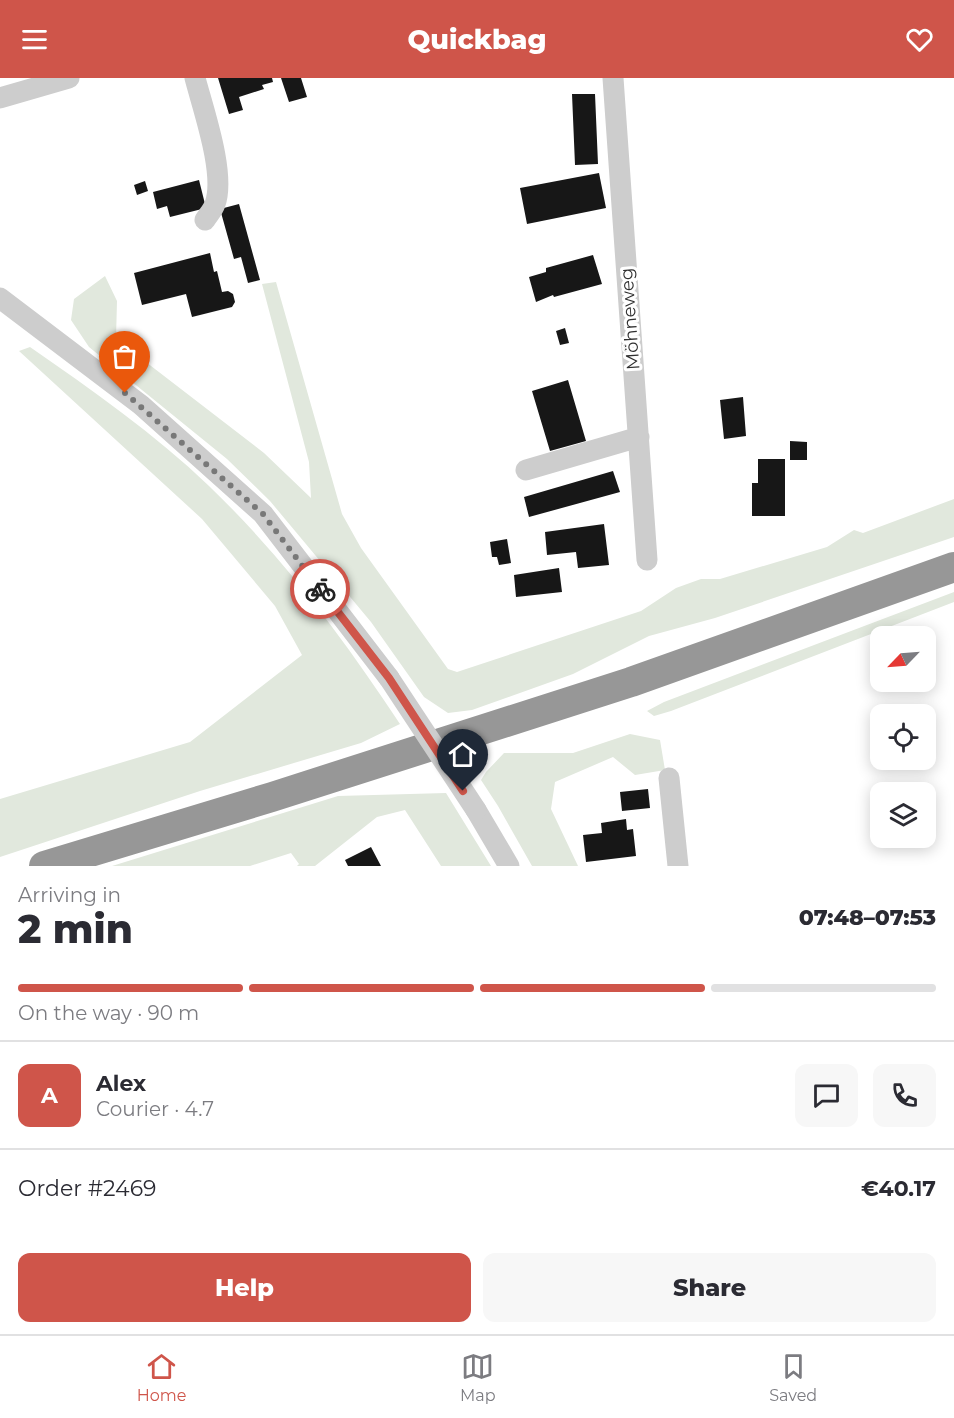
<!DOCTYPE html>
<meta charset="utf-8">
<style>
:root{--surface:#fff;--page:#f7f7f7;--text:#2b2b33;--muted:#7c7c81;--line:#e1e1e2;--accent:#cf554a}
body{margin:0;font-family:Montserrat,sans-serif;background:var(--page);color:var(--text);height:100vh;display:flex;flex-direction:column;font-size:22px;white-space:nowrap}
*{box-sizing:border-box;margin:0}
p{font-size:20px;color:var(--muted)}
.icon{flex:none;width:33px;height:33px;fill:none;stroke:currentColor;stroke-width:2;stroke-linecap:round;stroke-linejoin:round}
.map{position:relative;height:788px;overflow:hidden}
.details{display:flex;flex-direction:column;background:var(--surface);flex:1}
.details>*{flex:none}
.needle{width:39px;rotate:245deg}
.fabs{position:absolute;left:870px;top:548px;display:grid;gap:12px}
.fabs a{display:grid;place-items:center;width:66px;height:66px;border-radius:12px;background:var(--surface);box-shadow:0 3px 15px #0003;font-size:30px}
.pin{position:absolute;display:grid;place-items:center;width:51px;height:51px;color:#fff;margin:-62px -26px;border-radius:50% 50% 50% 0;rotate:-45deg;box-shadow:0 0 6px #0007}
.pin .icon{rotate:45deg}
.courier{position:absolute;display:grid;place-items:center;width:60px;height:60px;margin:-30px;border:4px solid #cf554a;border-radius:50%;background:#fff;color:#222;box-shadow:0 2px 8px #0007}
.overview em{font-style:normal;font-weight:800}
.overview div{display:flex;flex-direction:column-reverse}
.overview{display:flex;align-items:center;justify-content:space-between;height:102px;padding:0 18px}
h1{font-size:39px;font-weight:800;line-height:45px}
.bar{display:grid;grid-template-columns:repeat(4,1fr);gap:9px 6px;align-content:center;height:72px;padding:0 18px}
.bar i{height:8px;border-radius:4px;background:var(--line)}
.bar .active{background:var(--accent)}
.bar p{grid-column:span 4}
.line{display:flex;align-items:center;gap:15px;padding:0 18px;border-top:2px solid var(--line)}
.line div{flex:1}
.round{display:grid;place-items:center;flex:none;width:63px;height:63px;border-radius:12px;background:var(--page)}
.action{display:flex;gap:12px;margin-top:auto;padding:12px 18px}
.action a{flex:1;height:69px;border-radius:12px;background:var(--accent);color:#fff;font-size:24px;font-weight:800;line-height:69px;text-align:center}
.action a+a{background:var(--page);color:var(--text)}
header{display:flex;justify-content:space-between;align-items:center;height:78px;padding:0 18px;background:var(--accent);color:#fff;font-size:27px;font-weight:800}
.menu{display:flex;justify-content:space-around;align-items:center;height:84px;border-top:2px solid var(--line);background:var(--surface);font-size:16px;color:var(--muted)}
.menu a{display:grid;justify-items:center;gap:3px}
.menu .active{color:var(--accent)}
.map>svg:first-child{display:block}
.green{fill:#e1e8dd}
.building{fill:#171717}
.lines{fill:none;stroke-linecap:round;stroke-linejoin:round}
.minor{stroke:#cdcdcd;stroke-width:21}
.highway{stroke:#979797;stroke-width:30}
.minor-bridge{stroke:#cdcdcd;stroke-width:21}
.done{stroke:#787878;stroke-width:6;stroke-dasharray:0 10.8}
.route{stroke:#cf554a;stroke-width:8}
.labels{text-anchor:middle;stroke-width:6;stroke-linejoin:round;paint-order:stroke}
.street-label{font-size:18px;fill:#303030;stroke:#fff}
</style>
<header><svg class="icon" aria-label="menu" viewBox="0 0 24 24"><path d="M4 6h16M4 12h16M4 18h16"/></svg>Quickbag<svg class="icon" aria-label="heart" viewBox="0 0 24 24"><path d="M12 20l-8-8c-3-5 5-10 8-4 3-6 11-1 8 4z"/></svg></header>
<div class="map">
<svg width="954" height="788" viewBox="0 0 954 788">
<rect width="100%" height="100%" fill="#fff"/>
<!-- green -->
<path class="green" d="M105,198L117,223L116,261L264,375L311,420L309,384L262,206L276,204L342,436L361,470L448,591L457,594L641,533L676,510L701,501H720L827,469L854,452L863,455L954,421V459L715,540L649,558L573,596L472,632L448,635L424,619L371,544L270,423L227,381L89,269L71,242L74,221Z
M30,269C92,312 155,356 209,408C283,479 344,561 400,646L361,665L200,713L0,779V721L190,664L302,577L275,528L202,441L19,273Z
M954,514V524L671,633L654,638L647,633L664,624Z
M630,656L660,662L665,692L635,697L613,679L555,704L551,731L578,788H532L498,728L481,702L486,694L504,675H573Z
M446,715L491,788H441L405,732L377,739L315,788H297L299,786L291,775L250,788H112L338,718Z"/>
<!-- building -->
<path class="building" d="M218,0H272L273,4L262,7L264,11L239,19L243,32L229,36Z
M281,0H301L307,19L289,24Z
M572,16H595L598,86L575,87Z
M599,95L606,130L527,146L520,110Z
M199,102L206,130L170,139L167,128L157,131L153,114Z
M145,103L148,113L137,117L134,107Z
M239,126L260,202L248,205L241,179L234,181L220,131Z
M210,175L214,194L217,193L222,214L228,213L233,216L235,224L232,229L192,239L186,216L142,227L134,195Z
M593,177L602,206L554,219L553,217L536,224L529,199L546,194V190Z
M565,250L569,265L560,267L556,253Z
M568,302L586,363L550,373L532,313Z
M743,319L746,358L724,361L720,322Z
M790,363L807,364V382H790Z
M758,381H785V438H752V405H758Z
M613,393L620,414L529,439L524,419Z
M604,446L609,487L578,490L576,474L547,477L545,454Z
M507,461L511,485L499,487L497,479H492L490,464Z
M559,490L562,514L516,519L514,497Z
M648,711L650,730L622,733L620,714Z
M626,741L627,752L633,751L636,778L586,784L583,757L602,755L601,745Z
M371,769L381,788H348L345,782Z"/>
<g class="lines">
<!-- minor -->
<path class="minor" d="M195,0C203,31 226,96 215,126C213,132 208,137 205,142
M613,0L647,482
M0,20L69,0
M0,220L141,327L263,436L389,600
M526,392L639,359
M669,700L678,788
M476,732L509,788"/>
<!-- highway -->
<path class="highway" d="M44,788L272,719L631,604L954,489"/>
<!-- minor-bridge -->
<path class="minor-bridge" d="M389,600L476,732"/>
</g>
<g class="lines">
<!-- done -->
<path class="done" d="M125,315L263,436L320,511"/>
<!-- route -->
<path class="route" d="M320,511L389,600L463,713"/>
</g>
<g class="labels">
<!-- street labels -->
<g class="street-label">
<text transform="translate(630 241) rotate(-94)" y="6">Möhneweg</text>
</g>
</g>
</svg>
<div class="fabs">
<a><svg class="needle" viewBox="-14 -14 28 28"><path d="M0-13l5 13h-10z" fill="#e53935"/><path d="M0 13l5-13h-10z" fill="#7c7c81"/></svg></a>
<a><svg class="icon" aria-label="locate" viewBox="0 0 24 24"><circle cx="12" cy="12" r="6"/><path d="M12 2v4M12 18v4M2 12h4M18 12h4"/></svg></a>
<a><svg class="icon" aria-label="layers" viewBox="0 0 24 24"><path d="M12 4l9 5-9 5-9-5zM3 14l9 5 9-5"/></svg></a>
</div>
<div class="pin" style="left:125px;top:315px;background:#ea580c"><svg class="icon" aria-label="bag" viewBox="0 0 24 24"><path d="M5 8h14l-1 12H6zM9 8a3 3 0 0 1 6 0"/></svg></div>
<div class="pin" style="left:463px;top:713px;background:#1f2937"><svg class="icon" aria-label="home" viewBox="0 0 24 24"><path d="M3 11l9-7 9 7M6 9v11h12V9"/></svg></div>
<div class="courier" style="left:320px;top:511px"><svg class="icon" aria-label="bike" viewBox="0 0 24 24"><circle cx="6" cy="16" r="4"/><circle cx="18" cy="16" r="4"/><path d="M6 16l4-8h5l3 8M10 8l3 8H6M13 5h3"/></svg></div>
</div>
<section class="details">
<div class="overview"><div><h1>2 min</h1><p>Arriving in</p></div><em>07:48–07:53</em></div>
<div class="bar"><i class="active"></i><i class="active"></i><i class="active"></i><i></i><p>On the way · 90 m</p></div>
<div class="line" style="height:108px"><b class="round" style="background:var(--accent);color:#fff">A</b><div><b>Alex</b><p>Courier · 4.7</p></div><a class="round"><svg class="icon" aria-label="chat" viewBox="0 0 24 24"><path d="M4 5h16v11H9l-5 4z"/></svg></a><a class="round"><svg class="icon" aria-label="phone" viewBox="0 0 24 24"><path d="M5 4h4l2 5-3 2q2 4 5 5l2-3 5 2v4C11 20 4 13 5 4z"/></svg></a></div>
<div class="line" style="height:78px"><div>Order #2469</div><b>€40.17</b></div>
<div class="action"><a>Help</a><a>Share</a></div>
</section>
<nav class="menu">
<a class="active"><svg class="icon" aria-label="home" viewBox="0 0 24 24"><path d="M3 11l9-7 9 7M6 9v11h12V9"/></svg>Home</a>
<a><svg class="icon" aria-label="map" viewBox="0 0 24 24"><path d="M3 6l6-2 6 2 6-2v14l-6 2-6-2-6 2zM9 4v14M15 6v14"/></svg>Map</a>
<a><svg class="icon" aria-label="saved" viewBox="0 0 24 24"><path d="M7 4h10v16l-5-4-5 4z"/></svg>Saved</a>
</nav>
